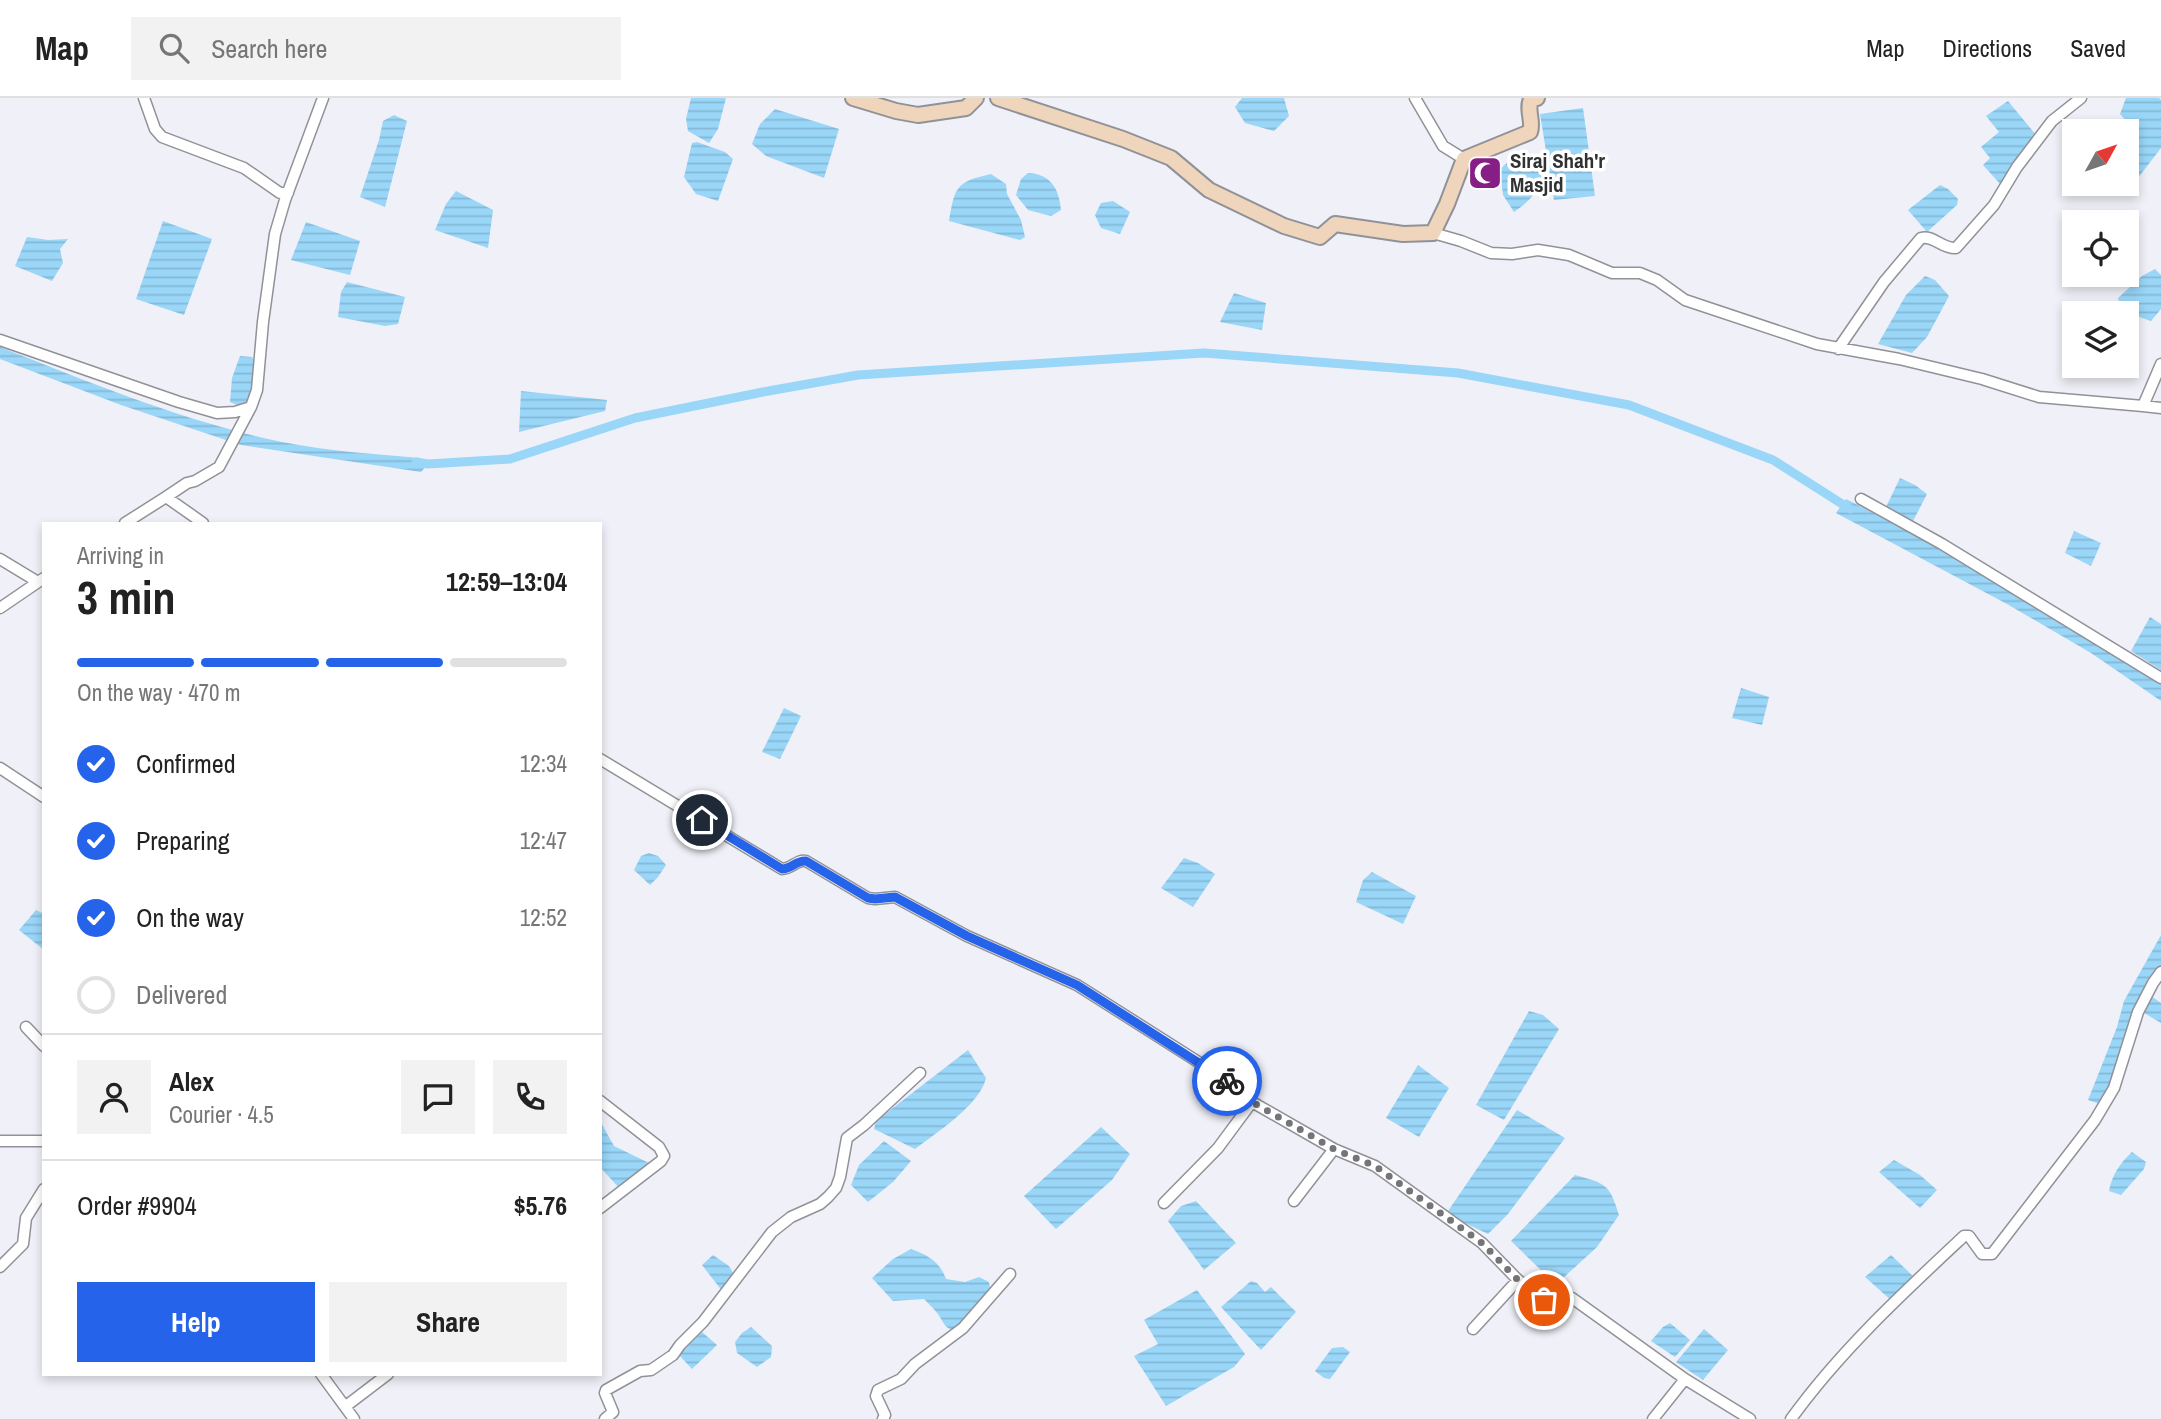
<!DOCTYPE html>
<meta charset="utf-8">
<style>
:root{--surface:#fff;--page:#f2f2f2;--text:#222;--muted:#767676;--line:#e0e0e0;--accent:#2563eb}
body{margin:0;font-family:"Archivo Narrow",sans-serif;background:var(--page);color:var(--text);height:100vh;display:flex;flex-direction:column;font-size:26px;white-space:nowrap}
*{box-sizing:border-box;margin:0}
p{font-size:23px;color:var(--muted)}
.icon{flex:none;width:38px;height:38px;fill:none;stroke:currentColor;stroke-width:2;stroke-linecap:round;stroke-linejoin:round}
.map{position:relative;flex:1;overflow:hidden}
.sheet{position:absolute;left:42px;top:424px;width:560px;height:854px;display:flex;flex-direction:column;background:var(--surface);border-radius:0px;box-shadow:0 4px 10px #0003}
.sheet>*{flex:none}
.needle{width:46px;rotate:50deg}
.tools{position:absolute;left:2062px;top:21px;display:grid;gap:14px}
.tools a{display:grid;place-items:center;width:77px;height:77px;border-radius:0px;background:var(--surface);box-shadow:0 4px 10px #0003;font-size:35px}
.pin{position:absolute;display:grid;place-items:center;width:60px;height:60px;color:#fff;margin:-30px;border:4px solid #fff;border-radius:50%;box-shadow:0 2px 7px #0007}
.courier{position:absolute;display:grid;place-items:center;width:70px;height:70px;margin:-35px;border:5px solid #2563eb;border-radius:50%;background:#fff;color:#222;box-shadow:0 2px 9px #0007}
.headline em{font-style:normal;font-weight:700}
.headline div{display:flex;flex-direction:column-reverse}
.headline{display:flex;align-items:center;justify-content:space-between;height:119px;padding:0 35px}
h1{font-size:46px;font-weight:700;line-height:52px}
.bar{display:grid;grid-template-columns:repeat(4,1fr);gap:10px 7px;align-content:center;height:84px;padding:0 35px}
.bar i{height:9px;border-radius:5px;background:var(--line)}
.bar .on{background:var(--accent)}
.bar p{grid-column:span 4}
.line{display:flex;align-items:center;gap:18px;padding:0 35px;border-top:2px solid var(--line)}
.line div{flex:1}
.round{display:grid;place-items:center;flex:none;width:74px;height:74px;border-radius:0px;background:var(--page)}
ol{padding:0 35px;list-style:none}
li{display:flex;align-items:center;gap:21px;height:77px}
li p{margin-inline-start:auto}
li .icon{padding:7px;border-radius:50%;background:var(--accent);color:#fff;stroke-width:4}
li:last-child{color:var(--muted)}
li i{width:38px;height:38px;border:4px solid var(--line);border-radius:50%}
.action{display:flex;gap:14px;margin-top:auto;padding:14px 35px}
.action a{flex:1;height:80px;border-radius:0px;background:var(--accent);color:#fff;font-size:28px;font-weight:700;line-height:80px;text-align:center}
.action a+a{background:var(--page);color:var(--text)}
header{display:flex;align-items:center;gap:42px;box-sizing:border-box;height:98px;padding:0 35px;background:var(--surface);border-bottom:2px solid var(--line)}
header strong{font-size:33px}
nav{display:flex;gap:38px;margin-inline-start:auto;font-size:24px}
.search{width:490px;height:63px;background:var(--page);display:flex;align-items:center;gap:18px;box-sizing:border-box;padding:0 24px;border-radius:0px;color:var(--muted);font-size:26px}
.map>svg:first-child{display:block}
.water{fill:url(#water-rules)}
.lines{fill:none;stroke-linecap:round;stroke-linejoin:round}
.canal{stroke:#99d6f8;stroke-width:9}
.street-casing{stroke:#919198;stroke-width:13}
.secondary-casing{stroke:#919198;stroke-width:18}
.street{stroke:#fff;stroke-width:10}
.secondary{stroke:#eed5bb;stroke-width:14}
.done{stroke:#747479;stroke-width:7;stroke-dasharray:0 12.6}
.route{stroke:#2563eb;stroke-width:9}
.labels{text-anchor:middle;stroke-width:7;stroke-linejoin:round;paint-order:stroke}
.poi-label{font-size:21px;font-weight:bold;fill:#313134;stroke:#fff;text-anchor:start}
</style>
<header>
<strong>Map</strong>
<div class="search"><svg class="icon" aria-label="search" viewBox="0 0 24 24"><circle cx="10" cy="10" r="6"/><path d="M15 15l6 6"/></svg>Search here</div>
<nav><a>Map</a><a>Directions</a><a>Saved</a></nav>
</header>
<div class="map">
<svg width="2161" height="1321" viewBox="0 0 2161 1321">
<defs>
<pattern id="water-rules" width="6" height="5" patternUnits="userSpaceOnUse" patternTransform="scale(1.75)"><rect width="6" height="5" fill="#99d6f8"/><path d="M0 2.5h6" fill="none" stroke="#84b8d5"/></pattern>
</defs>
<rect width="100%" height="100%" fill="#f0f0f8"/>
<!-- water -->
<path class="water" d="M691,0H726L718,31L709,45L688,33L686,21Z
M1242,0H1284L1289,18L1274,33L1245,25L1235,9Z
M2126,0H2159L2161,2V50L2138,80L2126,71V47L2135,33L2120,16Z
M2008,3L2037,38L2001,87L1983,67L1990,60L1981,49L1999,34L1986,18Z
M1583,10L1595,98L1554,102L1540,16Z
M775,11L839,31L824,80L766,58L752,46L760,26Z
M394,17L407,23L385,109L360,99L379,42L383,23Z
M697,44L725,54L733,61L718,103L696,96L684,79L692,45Z
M1515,58L1544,64C1545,87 1532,102 1514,114L1503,97L1500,71Z
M1028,75C1051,76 1059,91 1061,112L1051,118L1028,112L1016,97L1021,81Z
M991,76L1006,86L1007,96L1021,122L1025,139L1020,142L949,123C955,88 956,84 991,76Z
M1940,87L1948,91L1958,101L1957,107L1927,134L1908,112Z
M456,93L493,112L488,150L435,132L446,106Z
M1113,103L1130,114L1120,136L1101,130L1095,117L1101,105Z
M163,123L212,141L184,217L136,201Z
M306,124L360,143L350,177L291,162Z
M27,139L48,142L68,141L60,151L63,165L52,183L15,168Z
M2155,171L2161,177V211L2151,223L2122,213L2118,200L2142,178Z
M1925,178L1935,182L1949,198L1927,239L1912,255L1878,246L1906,197Z
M347,184L405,199L398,226L385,228L338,219L341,194Z
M1234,195L1266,205L1262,232L1220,224Z
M0,249C91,285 186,324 282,344C327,353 374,356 420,360L428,366L421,374L241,347L121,307L0,261Z
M240,258L252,259L255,264V298L244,310L230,304L232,280Z
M521,293L607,302L605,313L519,334Z
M1900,380L1915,387L1927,396L1913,423L1886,409Z
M1846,401L1932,444L2100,546L2161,586V603L2091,555L2007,506L1836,415Z
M2074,433L2101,445L2091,468L2065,455Z
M2150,519L2161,526V572L2131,553Z
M1741,590L1769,599L1762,627L1732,620Z
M784,610L801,618L780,661L762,654Z
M649,755L658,758L666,767L658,779L650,787L634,772L641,758Z
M1184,760L1198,765L1215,776L1193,809L1161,790Z
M1372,774L1416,798L1403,826L1356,804L1363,782Z
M36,812L44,816V852L19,832Z
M2161,837V868L2147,895L2161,905V925L2139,912L2103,1007L2088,1002L2117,929L2124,903Z
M1529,913L1543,917L1559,931L1504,1022L1476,1007Z
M968,952L986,980C980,1007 937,1034 915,1051L874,1031L876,1023Z
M1418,967L1449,990L1419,1039L1386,1020Z
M1517,1012L1565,1040L1508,1116L1488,1136L1446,1116Z
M600,1023L614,1048L649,1065L620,1091L600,1069Z
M1101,1029L1130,1056L1112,1082L1056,1131L1024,1098Z
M884,1043L911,1063L893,1084L868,1104L851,1087L859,1067Z
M2132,1054L2146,1064L2144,1071L2121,1097L2109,1093C2112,1077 2120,1065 2132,1054Z
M1894,1062L1920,1077L1937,1092L1920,1110L1879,1074Z
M1575,1077C1606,1086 1609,1085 1619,1117L1597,1149L1563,1180L1546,1177L1511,1143Z
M1196,1103L1236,1145L1204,1172L1168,1123L1181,1108Z
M911,1151C928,1157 940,1164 946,1181L965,1184L979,1179L989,1184L991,1196L955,1233C944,1230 944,1225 938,1216C934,1211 929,1206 924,1201L893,1203L872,1180L893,1161Z
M713,1157L729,1168L735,1178L723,1194L702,1167Z
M1891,1157L1915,1180L1892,1203L1865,1179Z
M1251,1183L1257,1185L1265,1194L1271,1189L1296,1214L1261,1252L1221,1209Z
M1197,1192L1245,1256L1234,1269L1166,1308L1134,1258L1158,1246L1144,1222Z
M1670,1225L1690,1242L1675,1259L1651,1243L1663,1229Z
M751,1229L772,1248L771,1259L757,1269L737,1255L735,1244L742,1235Z
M1704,1231L1728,1252L1703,1282L1676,1264Z
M702,1234L717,1247L692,1271L679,1257Z
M1343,1249L1350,1254L1330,1281L1324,1280L1315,1273L1332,1250Z"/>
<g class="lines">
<!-- canal -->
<path class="canal" d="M416,364L428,366L510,361L635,320L763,294L858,277L1204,255L1458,275L1629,307L1773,362L1850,411"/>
<!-- street casing -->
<g class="street-casing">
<path id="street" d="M144,0L155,31L162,39L244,70L280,95H288
M1415,0L1443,48L1464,61
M1433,135L1461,143L1491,155L1512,156L1538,152L1569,157L1612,175H1640L1657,182L1685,202L1817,246L1899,261L1982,281L2039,299L2143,308L2161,266
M0,242L179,304L217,315L235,314L251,309
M1838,251L1884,184L1921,140C1934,137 1942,151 1956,150L1994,107L2017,69L2052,23L2081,0
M2143,308L2161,310
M166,399L187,385L195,383L219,369L251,309L257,292L263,224L275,136L285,102L323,0
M1861,401L1942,446L2161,580
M125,425L166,399L203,425
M0,461L38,484
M0,510L44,480
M600,661L782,771C792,771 797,761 806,763L868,800L875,801L895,799L967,838L1077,887L1225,981L1252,1004L1334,1051L1375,1068L1482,1145L1518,1182L1544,1202L1552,1205L1567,1199L1572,1200L1685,1281L1750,1321
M0,670L44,699
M26,929L44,948
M600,1003L659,1049L664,1058L661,1063L600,1110
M0,1043H44
M1294,1103L1334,1051
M1164,1105L1218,1050L1252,1004
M0,1169L23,1146L26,1120L44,1091
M1473,1231L1518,1182
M321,1276L354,1321
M346,1308L388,1276
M605,1321L613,1314L605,1295L606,1292L640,1273L651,1272L673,1257L680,1247L703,1224L772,1134L791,1119L820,1106L828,1099L836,1090L840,1079L847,1040L864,1027L920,975
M883,1321L885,1317L876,1298L878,1292L901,1281L915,1266L963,1230L1010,1176
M1653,1321L1685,1281
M1791,1321C1840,1253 1903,1195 1964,1138H1969L1982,1156H1992L2095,1022L2114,990L2138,914L2153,885L2161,874"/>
</g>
<!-- secondary casing -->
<g class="secondary-casing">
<path id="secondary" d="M853,0L896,13L918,17L966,10L976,0
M998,0L1123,41L1171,60L1209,92L1284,128L1320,139L1335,126L1403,136L1433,135L1447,106L1464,61L1530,34C1534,24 1526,12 1531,1L1537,0"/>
</g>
<!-- street -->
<use href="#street" class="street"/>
<!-- secondary -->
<use href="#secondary" class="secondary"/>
</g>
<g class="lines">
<!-- done -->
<path class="done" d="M1227,983L1252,1004L1301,1032L1334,1051L1375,1068L1482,1145L1518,1182L1544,1202"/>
<!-- route -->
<path class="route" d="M702,722L782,771C792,771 796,762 806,763L868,800L875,801L895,799L967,838L1077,887L1227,983"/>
</g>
<!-- icons -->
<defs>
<g id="mosque-square" transform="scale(1.75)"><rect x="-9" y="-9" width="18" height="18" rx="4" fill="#871e85" stroke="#fff"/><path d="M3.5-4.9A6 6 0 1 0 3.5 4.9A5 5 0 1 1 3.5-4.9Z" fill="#fff"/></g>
</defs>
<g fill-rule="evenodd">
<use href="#mosque-square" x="1485" y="75"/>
</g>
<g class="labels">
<!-- poi labels -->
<g class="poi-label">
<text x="1510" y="70">Siraj Shah'r<tspan x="1510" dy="24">Masjid</tspan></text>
</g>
</g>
</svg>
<div class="tools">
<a><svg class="needle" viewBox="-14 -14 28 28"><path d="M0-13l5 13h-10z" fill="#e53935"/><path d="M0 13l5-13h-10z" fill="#767676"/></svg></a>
<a><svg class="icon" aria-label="locate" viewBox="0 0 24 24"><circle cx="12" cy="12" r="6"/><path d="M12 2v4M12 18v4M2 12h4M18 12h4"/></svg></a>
<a><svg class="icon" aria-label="layers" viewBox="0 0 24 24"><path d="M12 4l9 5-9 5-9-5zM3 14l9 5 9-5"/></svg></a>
</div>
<div class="pin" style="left:1544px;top:1202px;background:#ea580c"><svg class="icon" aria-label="bag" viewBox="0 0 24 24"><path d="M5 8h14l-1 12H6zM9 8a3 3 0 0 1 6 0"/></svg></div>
<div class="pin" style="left:702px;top:722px;background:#1f2937"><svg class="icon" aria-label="home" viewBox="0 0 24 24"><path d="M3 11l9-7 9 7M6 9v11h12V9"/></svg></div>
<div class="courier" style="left:1227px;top:983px"><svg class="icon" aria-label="bike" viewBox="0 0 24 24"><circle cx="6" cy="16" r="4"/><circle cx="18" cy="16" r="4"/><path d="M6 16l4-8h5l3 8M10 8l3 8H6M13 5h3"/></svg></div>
<section class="sheet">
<div class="headline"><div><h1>3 min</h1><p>Arriving in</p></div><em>12:59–13:04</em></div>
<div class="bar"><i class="on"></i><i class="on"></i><i class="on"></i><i></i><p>On the way · 470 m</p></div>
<ol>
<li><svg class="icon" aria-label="check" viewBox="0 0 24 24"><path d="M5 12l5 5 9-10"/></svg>Confirmed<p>12:34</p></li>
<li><svg class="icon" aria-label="check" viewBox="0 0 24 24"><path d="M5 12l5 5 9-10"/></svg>Preparing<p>12:47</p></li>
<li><svg class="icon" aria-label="check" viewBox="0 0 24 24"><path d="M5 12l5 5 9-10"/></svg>On the way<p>12:52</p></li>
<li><i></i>Delivered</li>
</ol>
<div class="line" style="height:126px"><a class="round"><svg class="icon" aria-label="person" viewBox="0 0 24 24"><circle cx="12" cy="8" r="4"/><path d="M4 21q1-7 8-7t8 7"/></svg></a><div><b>Alex</b><p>Courier · 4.5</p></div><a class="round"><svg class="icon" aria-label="chat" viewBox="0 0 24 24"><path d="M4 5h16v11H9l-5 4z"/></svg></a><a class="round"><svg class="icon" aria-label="phone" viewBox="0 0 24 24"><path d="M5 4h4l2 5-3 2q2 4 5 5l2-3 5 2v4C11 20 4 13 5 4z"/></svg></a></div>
<div class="line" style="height:91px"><div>Order #9904</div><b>$5.76</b></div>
<div class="action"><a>Help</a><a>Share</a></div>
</section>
</div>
